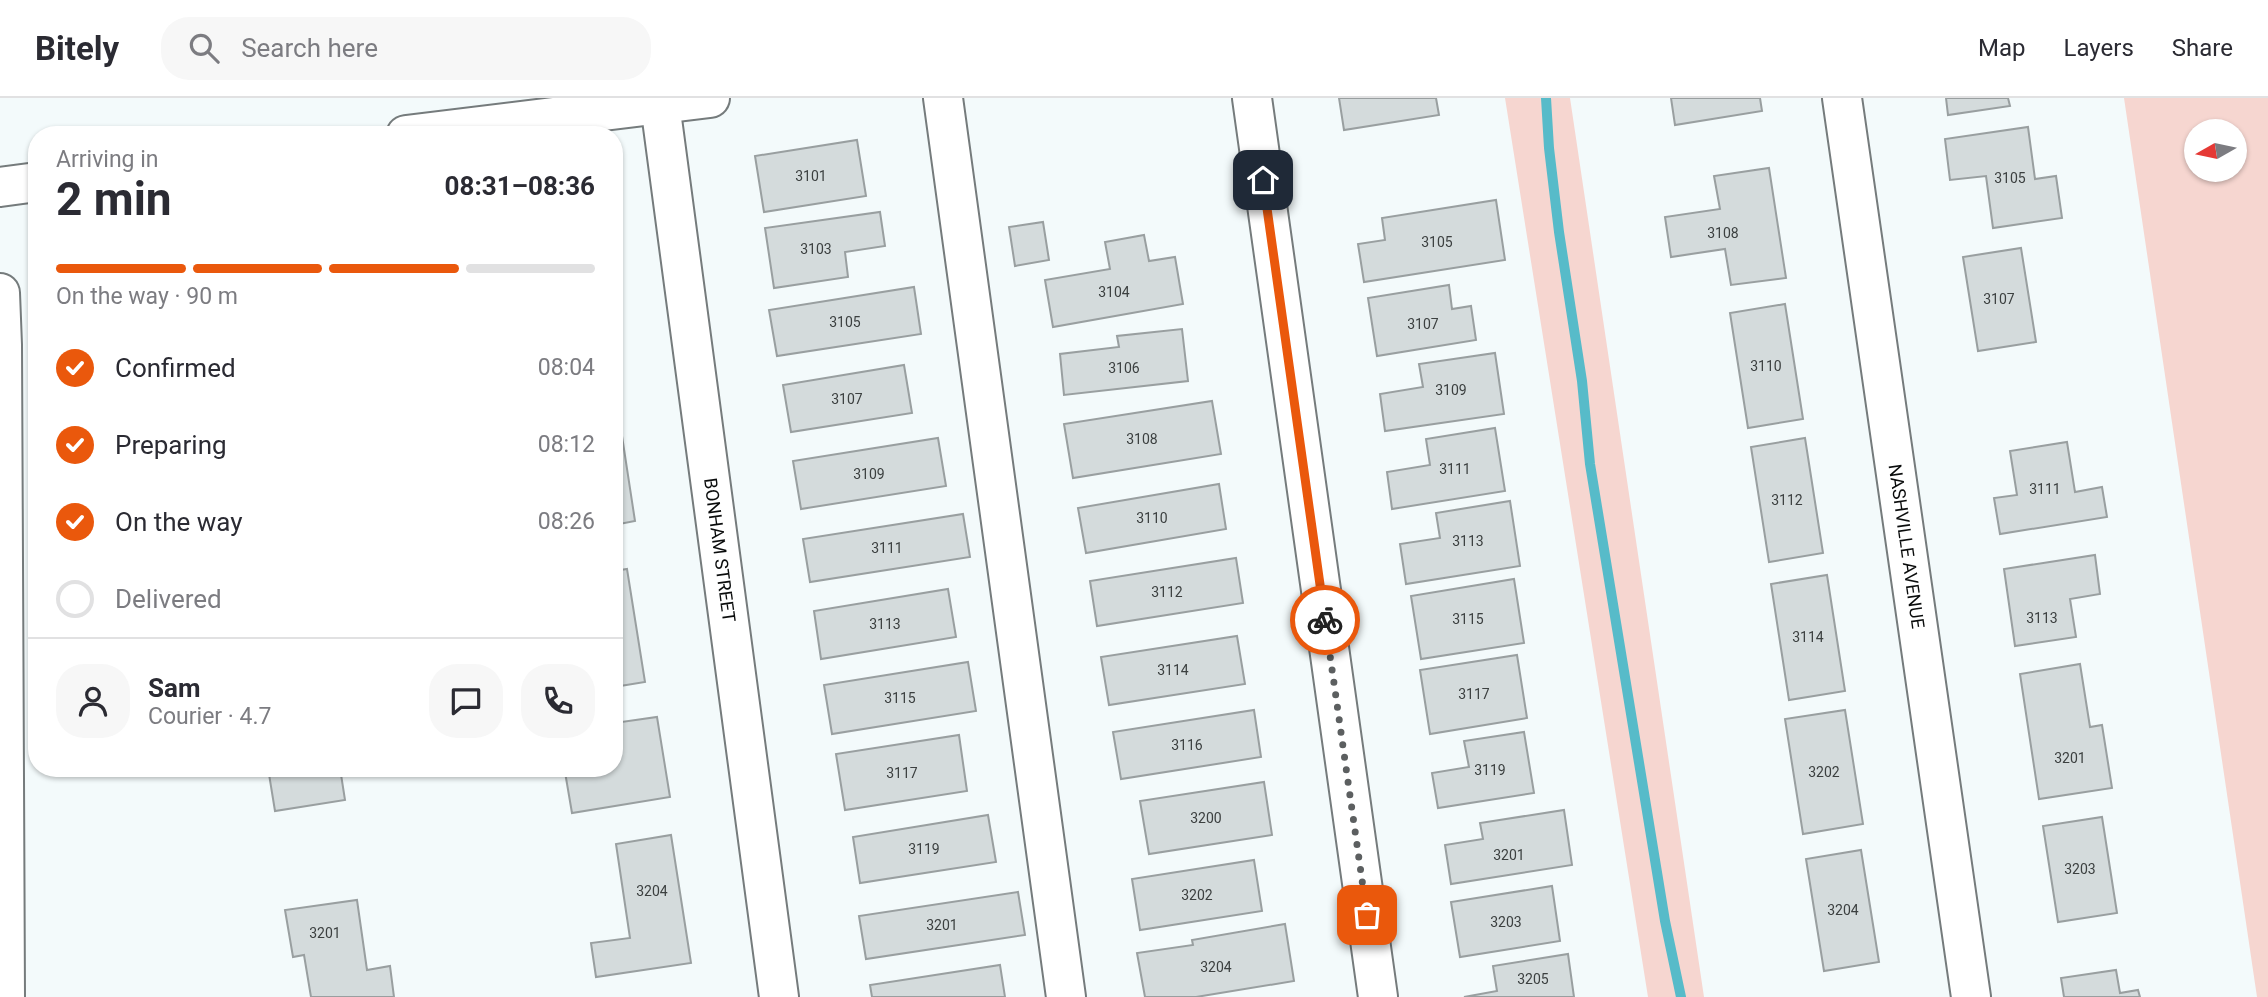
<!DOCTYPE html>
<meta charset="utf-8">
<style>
:root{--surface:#fff;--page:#f7f7f7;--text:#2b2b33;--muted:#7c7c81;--line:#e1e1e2;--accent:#ea580c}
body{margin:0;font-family:Roboto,sans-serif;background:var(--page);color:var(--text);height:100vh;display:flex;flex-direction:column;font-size:26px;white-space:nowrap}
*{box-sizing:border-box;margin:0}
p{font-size:23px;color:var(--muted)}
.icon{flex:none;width:38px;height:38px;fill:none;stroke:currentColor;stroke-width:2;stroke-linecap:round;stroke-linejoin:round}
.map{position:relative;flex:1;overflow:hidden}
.sheet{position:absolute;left:28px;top:28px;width:595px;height:651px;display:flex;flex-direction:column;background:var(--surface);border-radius:28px;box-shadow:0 2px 5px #0004}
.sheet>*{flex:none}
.needle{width:46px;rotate:261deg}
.buttons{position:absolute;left:2184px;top:21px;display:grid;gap:14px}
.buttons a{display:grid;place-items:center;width:63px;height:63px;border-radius:50%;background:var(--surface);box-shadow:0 2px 5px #0004;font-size:35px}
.pin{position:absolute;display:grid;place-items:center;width:60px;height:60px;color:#fff;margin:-30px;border-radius:14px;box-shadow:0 4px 10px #0006}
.courier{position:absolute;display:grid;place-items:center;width:70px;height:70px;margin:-35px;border:5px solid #ea580c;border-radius:50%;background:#fff;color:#222;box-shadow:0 2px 9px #0007}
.summary em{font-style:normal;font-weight:700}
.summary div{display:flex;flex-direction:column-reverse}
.summary{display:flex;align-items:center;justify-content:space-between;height:119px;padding:0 28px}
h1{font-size:46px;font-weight:700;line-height:52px}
.bar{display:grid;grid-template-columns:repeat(4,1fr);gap:10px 7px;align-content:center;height:84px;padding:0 28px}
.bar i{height:9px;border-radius:5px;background:var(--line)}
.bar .selected{background:var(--accent)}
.bar p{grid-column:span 4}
.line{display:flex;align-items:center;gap:18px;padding:0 28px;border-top:2px solid var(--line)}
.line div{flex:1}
.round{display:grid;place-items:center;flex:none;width:74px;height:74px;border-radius:28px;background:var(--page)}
ol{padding:0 28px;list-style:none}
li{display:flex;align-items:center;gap:21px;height:77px}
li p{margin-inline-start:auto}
li .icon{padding:7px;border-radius:50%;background:var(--accent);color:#fff;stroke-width:4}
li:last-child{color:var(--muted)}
li i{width:38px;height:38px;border:4px solid var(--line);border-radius:50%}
header{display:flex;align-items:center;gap:42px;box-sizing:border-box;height:98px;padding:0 35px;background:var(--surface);border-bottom:2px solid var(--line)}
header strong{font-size:33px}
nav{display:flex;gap:38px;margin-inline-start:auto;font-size:24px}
.search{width:490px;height:63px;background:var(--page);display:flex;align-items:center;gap:18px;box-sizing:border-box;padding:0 24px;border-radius:28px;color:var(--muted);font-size:26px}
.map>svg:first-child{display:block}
.green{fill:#f6d6d0;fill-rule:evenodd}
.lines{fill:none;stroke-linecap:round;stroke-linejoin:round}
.stream{stroke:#57bbc9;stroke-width:10}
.building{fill:#d4dbdc;stroke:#999fa0;stroke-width:2}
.minor-casing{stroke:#757b7c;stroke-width:42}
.minor{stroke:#fff;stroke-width:38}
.done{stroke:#5c5f60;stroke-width:7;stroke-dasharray:0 12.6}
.route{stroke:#ea580c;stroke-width:9}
.labels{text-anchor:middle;stroke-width:6;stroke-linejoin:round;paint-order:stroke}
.number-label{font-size:14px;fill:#3c4040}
.street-label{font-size:18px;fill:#0a0c0c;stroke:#fff}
</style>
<header>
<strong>Bitely</strong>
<div class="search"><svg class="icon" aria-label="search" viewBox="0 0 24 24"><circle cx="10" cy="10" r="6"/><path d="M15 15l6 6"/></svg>Search here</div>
<nav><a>Map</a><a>Layers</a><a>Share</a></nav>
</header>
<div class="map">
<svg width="2268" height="899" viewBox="0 0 2268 899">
<rect width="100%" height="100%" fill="#f3fafb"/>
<!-- green -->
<path class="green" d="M1505,0H1570L1704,899H1648Z
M2124,0H2268V899H2257ZM2196,33H2235V72H2196Z"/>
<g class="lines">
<!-- stream -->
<path class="stream" d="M1546,0L1549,50L1559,134L1582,283L1590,366L1665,823L1681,899"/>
</g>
<!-- building -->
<path class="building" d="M1339,0H1436L1439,17L1344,32Z
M1671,0H1760L1762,13L1675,27Z
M1946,0H2008L2010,8L1948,17Z
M2028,29L2035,81L2056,78L2062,120L1993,130L1986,78L1950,82L1945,41Z
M857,42L866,98L764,114L755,58Z
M1769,70L1786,180L1731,187L1725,151L1671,159L1665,119L1720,111L1714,78Z
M1496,102L1505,162L1364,184L1358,146L1385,142L1382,120Z
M880,114L885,148L845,154L848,179L774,190L765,130Z
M1043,124L1049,162L1015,168L1009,129Z
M1144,137L1149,163L1175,159L1183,206L1053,229L1045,182L1110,171L1105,144Z
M2021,150L2036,244L1978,253L1963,159Z
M1449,187L1452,211L1471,208L1476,242L1377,258L1368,200Z
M914,189L921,236L777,258L769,212Z
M1785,206L1803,321L1748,330L1730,215Z
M1182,231L1188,283L1064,297L1060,256L1119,249L1117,238Z
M1495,255L1504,316L1385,333L1380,296L1423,289L1419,266Z
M904,267L912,315L791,334L783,287Z
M1212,303L1221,356L1073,380L1064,326Z
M620,325L635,423L614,427V326Z
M1495,330L1505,393L1392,411L1387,374L1430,367L1426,341Z
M938,340L946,388L801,411L793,363Z
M1805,340L1823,455L1769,464L1751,349Z
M2067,344L2075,394L2102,389L2107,419L2000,436L1994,400L2017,397L2010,353Z
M1219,386L1226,431L1086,455L1078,410Z
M1510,403L1520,468L1406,486L1400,446L1440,440L1436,415Z
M963,416L970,459L810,484L803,441Z
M2095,457L2100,496L2070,501L2076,539L2015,548L2004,471Z
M1236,460L1243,505L1097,528L1090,483Z
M627,471L645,584L614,589V473Z
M1827,477L1845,593L1789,602L1771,486Z
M1514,481L1524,545L1421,561L1411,498Z
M948,491L956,539L821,561L814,513Z
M1237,538L1245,586L1109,607L1101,559Z
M1517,557L1527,620L1430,636L1420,572Z
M968,564L976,613L832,636L824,587Z
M2080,566L2090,629L2102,627L2112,690L2039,701L2020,576Z
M1254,612L1261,659L1121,681L1113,634Z
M1845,612L1863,726L1803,736L1785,621Z
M657,619L670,699L572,715L565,674L592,670H614V625Z
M1524,634L1534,695L1438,710L1432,675L1469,669L1464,643Z
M959,637L967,693L845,712L836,656Z
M268,670H340L345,702L275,713Z
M1264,684L1272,737L1149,756L1140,703Z
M1564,712L1572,767L1451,786L1445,747L1483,741L1480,725Z
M988,717L996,764L860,785L853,739Z
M2102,719L2117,815L2058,824L2043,728Z
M671,737L691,865L596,879L591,845L630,840L616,746Z
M1861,752L1879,864L1824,873L1806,761Z
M1254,762L1262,813L1140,832L1132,781Z
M1552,788L1560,843L1460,859L1451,804Z
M1018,794L1025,837L866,861L859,818Z
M357,802L367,872L390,868L394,899H311L304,857L293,859L285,812Z
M1285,826L1294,883L1196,899H1145L1137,855L1193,847L1192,842Z
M1568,856L1574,899H1464L1497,893L1493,868Z
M1000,867L1005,899H872L870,887Z
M2116,872L2120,895L2138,892L2140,899H2064L2061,880Z"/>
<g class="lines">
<!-- minor casing -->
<g class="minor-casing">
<g id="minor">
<path d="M943,0L1066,899"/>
<path d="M1252,0L1378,899"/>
<path id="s1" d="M1842,0L1971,899"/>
<path id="s2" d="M660,6L779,899"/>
<path d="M406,37L710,0"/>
<path d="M0,89L37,84"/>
<path d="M0,195L2,247L5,899"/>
</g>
</g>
<!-- minor -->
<use href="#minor" class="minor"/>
</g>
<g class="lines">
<!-- done -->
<path class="done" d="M1325,522L1367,817"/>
<!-- route -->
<path class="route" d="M1263,82L1325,522"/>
</g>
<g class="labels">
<!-- number labels -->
<g class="number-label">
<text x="811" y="83">3101</text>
<text x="2010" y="85">3105</text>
<text x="1723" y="140">3108</text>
<text x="1437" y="149">3105</text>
<text x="816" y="156">3103</text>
<text x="1114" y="199">3104</text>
<text x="1999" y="206">3107</text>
<text x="845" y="229">3105</text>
<text x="1423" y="231">3107</text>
<text x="1766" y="273">3110</text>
<text x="1124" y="275">3106</text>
<text x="1451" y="297">3109</text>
<text x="847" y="306">3107</text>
<text x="1142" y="346">3108</text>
<text x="1455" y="376">3111</text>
<text x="869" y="381">3109</text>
<text x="2045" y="396">3111</text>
<text x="1787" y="407">3112</text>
<text x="1152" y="425">3110</text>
<text x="1468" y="448">3113</text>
<text x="887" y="455">3111</text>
<text x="1167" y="499">3112</text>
<text x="2042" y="525">3113</text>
<text x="1468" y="526">3115</text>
<text x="885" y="531">3113</text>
<text x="1808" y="544">3114</text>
<text x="1173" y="577">3114</text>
<text x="1474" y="601">3117</text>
<text x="900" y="605">3115</text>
<text x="1187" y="652">3116</text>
<text x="2070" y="665">3201</text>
<text x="1490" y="677">3119</text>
<text x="1824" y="679">3202</text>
<text x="902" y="680">3117</text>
<text x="1206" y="725">3200</text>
<text x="924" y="756">3119</text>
<text x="1509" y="762">3201</text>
<text x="2080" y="776">3203</text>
<text x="652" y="798">3204</text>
<text x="1197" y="802">3202</text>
<text x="1843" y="817">3204</text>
<text x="1506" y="829">3203</text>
<text x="942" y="832">3201</text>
<text x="325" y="840">3201</text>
<text x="1216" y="874">3204</text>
<text x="1533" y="886">3205</text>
</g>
<!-- street labels -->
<g class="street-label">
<text dy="6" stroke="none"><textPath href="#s1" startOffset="453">NASHVILLE AVENUE</textPath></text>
<text dy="6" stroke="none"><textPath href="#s2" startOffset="450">BONHAM STREET</textPath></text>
</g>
</g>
</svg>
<div class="buttons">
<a><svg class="needle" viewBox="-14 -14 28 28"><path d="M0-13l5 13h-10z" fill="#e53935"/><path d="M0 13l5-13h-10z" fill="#7c7c81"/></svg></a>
</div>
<div class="pin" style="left:1367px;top:817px;background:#ea580c"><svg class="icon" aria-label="bag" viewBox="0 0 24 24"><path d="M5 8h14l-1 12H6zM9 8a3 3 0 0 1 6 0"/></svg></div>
<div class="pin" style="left:1263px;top:82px;background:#1f2937"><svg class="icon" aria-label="home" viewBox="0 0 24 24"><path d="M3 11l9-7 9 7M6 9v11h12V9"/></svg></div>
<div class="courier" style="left:1325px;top:522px"><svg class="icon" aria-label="bike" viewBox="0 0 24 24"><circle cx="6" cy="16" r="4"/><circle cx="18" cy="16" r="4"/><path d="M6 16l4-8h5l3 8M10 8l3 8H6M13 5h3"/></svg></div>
<section class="sheet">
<div class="summary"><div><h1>2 min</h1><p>Arriving in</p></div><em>08:31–08:36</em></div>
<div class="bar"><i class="selected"></i><i class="selected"></i><i class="selected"></i><i></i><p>On the way · 90 m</p></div>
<ol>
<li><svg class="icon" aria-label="check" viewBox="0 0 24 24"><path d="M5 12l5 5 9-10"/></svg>Confirmed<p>08:04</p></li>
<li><svg class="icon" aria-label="check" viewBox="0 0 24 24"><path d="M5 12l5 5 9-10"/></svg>Preparing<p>08:12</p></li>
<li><svg class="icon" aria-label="check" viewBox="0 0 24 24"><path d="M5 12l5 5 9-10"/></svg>On the way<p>08:26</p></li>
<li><i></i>Delivered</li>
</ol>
<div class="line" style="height:126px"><a class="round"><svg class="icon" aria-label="person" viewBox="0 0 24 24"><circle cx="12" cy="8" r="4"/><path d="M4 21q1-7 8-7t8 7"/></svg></a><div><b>Sam</b><p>Courier · 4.7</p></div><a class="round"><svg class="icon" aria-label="chat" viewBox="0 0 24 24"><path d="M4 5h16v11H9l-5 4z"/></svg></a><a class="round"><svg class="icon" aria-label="phone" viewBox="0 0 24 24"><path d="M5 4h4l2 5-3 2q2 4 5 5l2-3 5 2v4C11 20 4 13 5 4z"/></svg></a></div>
</section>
</div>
